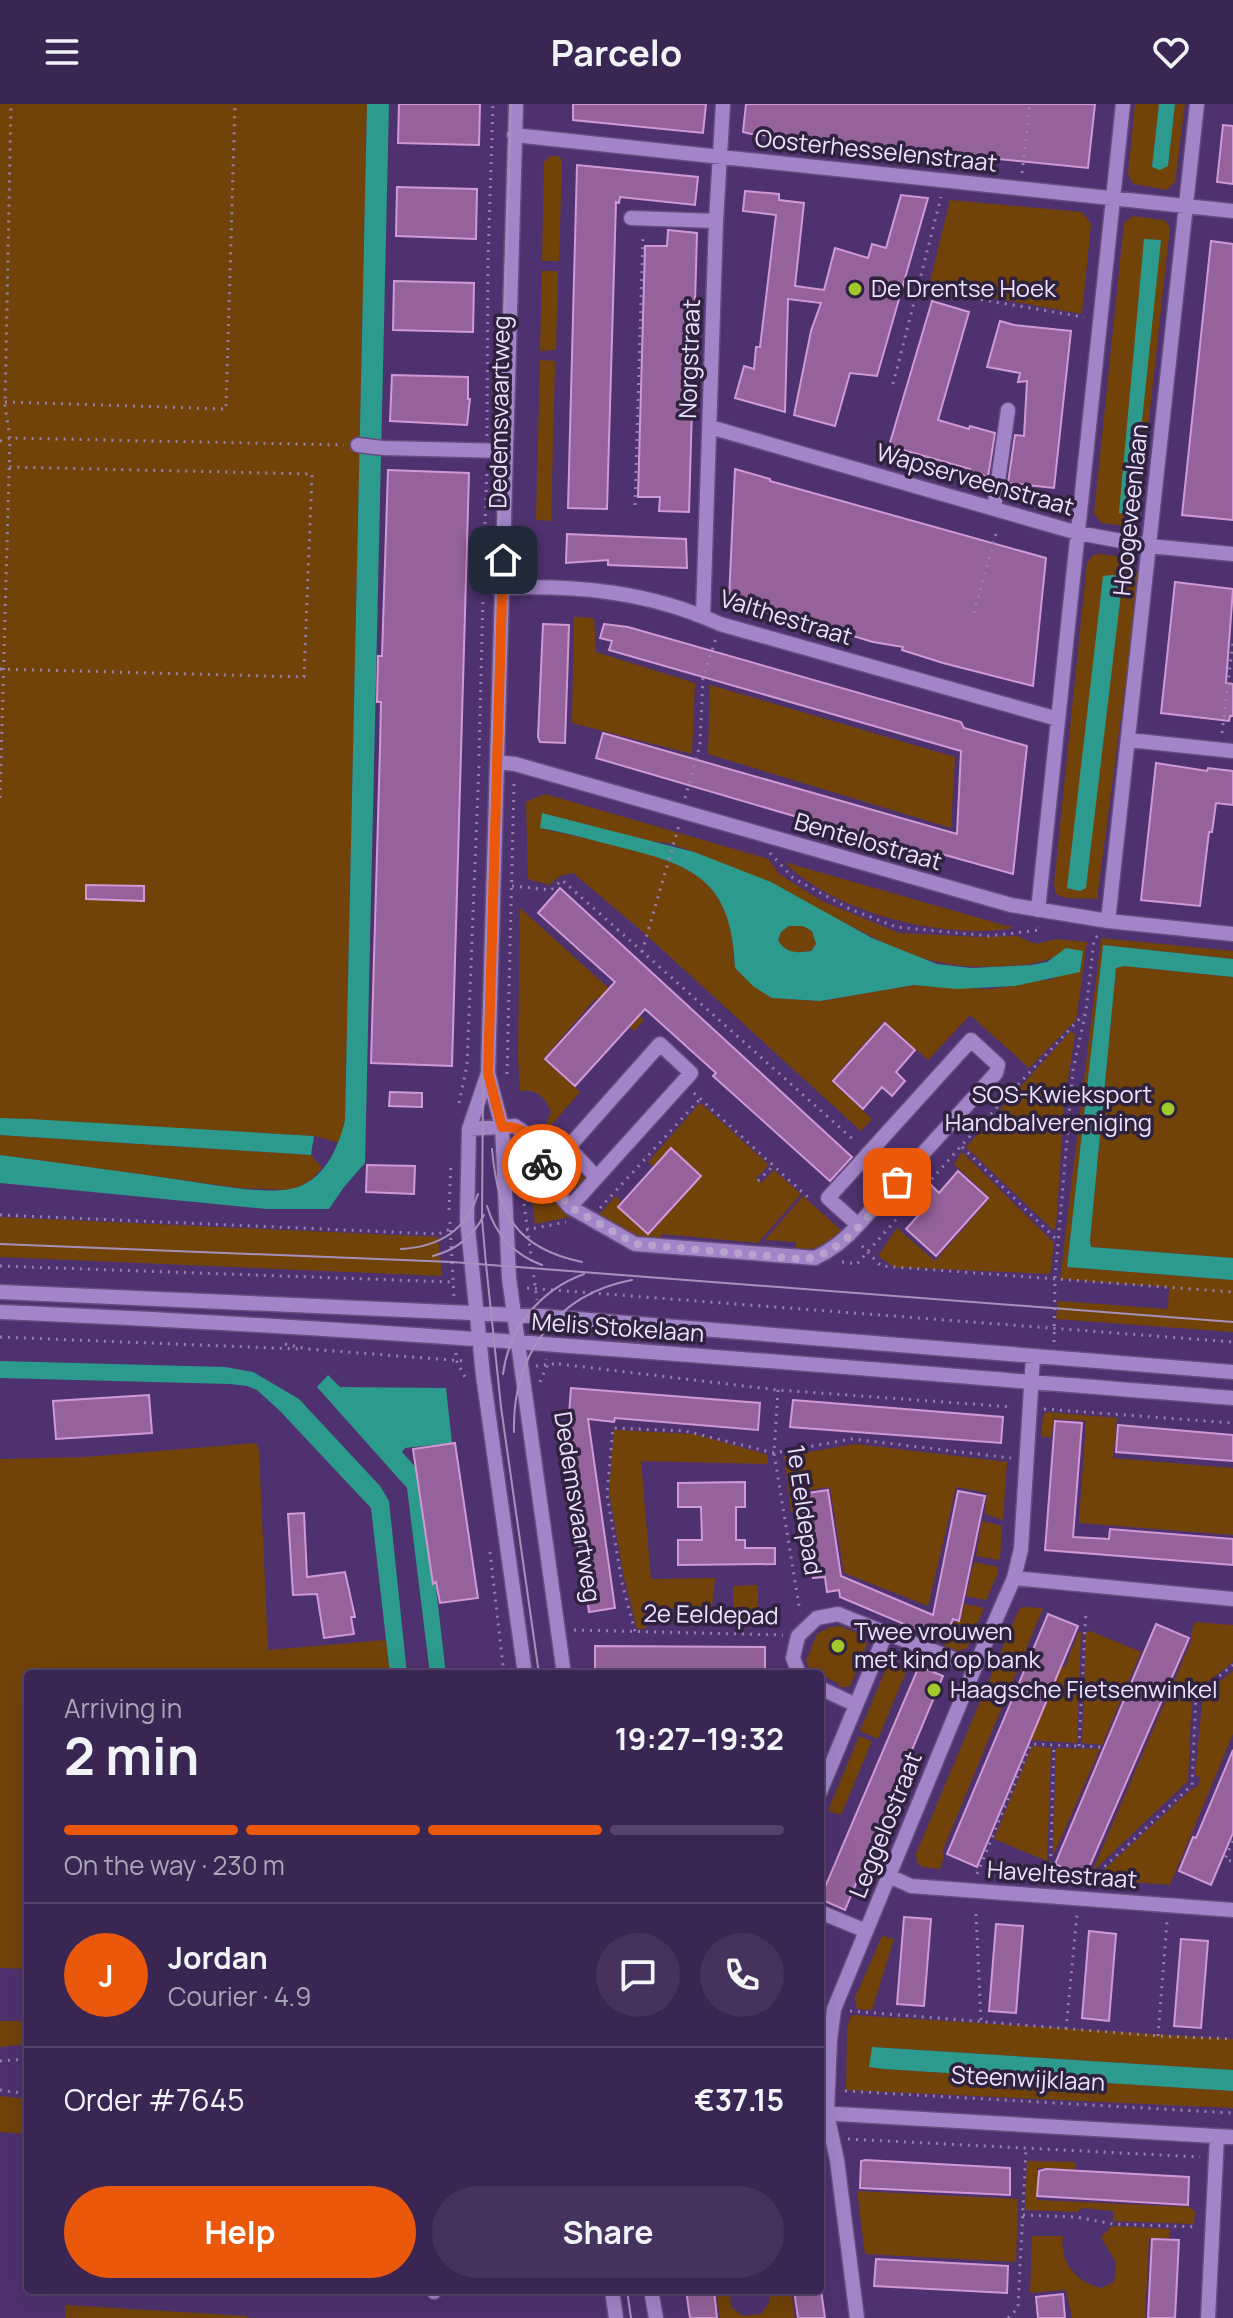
<!DOCTYPE html>
<meta charset="utf-8">
<style>
:root{--surface:#3a2653;--page:#45325d;--text:#f1f3f6;--muted:#aba5b8;--line:#54436a;--accent:#ea580c}
body{margin:0;font-family:Manrope,sans-serif;background:var(--page);color:var(--text);height:100vh;display:flex;flex-direction:column;font-size:30px;white-space:nowrap}
*{box-sizing:border-box;margin:0}
p{font-size:26px;color:var(--muted)}
.icon{flex:none;width:44px;height:44px;fill:none;stroke:currentColor;stroke-width:2;stroke-linecap:round;stroke-linejoin:round}
.map{position:relative;flex:1;overflow:hidden}
.side{position:absolute;left:24px;top:1566px;width:800px;height:624px;display:flex;flex-direction:column;background:var(--surface);border-radius:8px;box-shadow:0 8px 32px #0002,0 0 0 2px var(--line)}
.side>*{flex:none}
.pin{position:absolute;display:grid;place-items:center;width:68px;height:68px;color:#fff;margin:-34px;border-radius:16px;box-shadow:0 4px 12px #0006}
.courier{position:absolute;display:grid;place-items:center;width:80px;height:80px;margin:-40px;border:6px solid #ea580c;border-radius:50%;background:#fff;color:#222;box-shadow:0 2px 10px #0007}
.summary em{font-style:normal;font-weight:700}
.summary div{display:flex;flex-direction:column-reverse}
.summary{display:flex;align-items:center;justify-content:space-between;height:136px;padding:0 40px}
h1{font-size:52px;font-weight:700;line-height:60px}
.bar{display:grid;grid-template-columns:repeat(4,1fr);gap:12px 8px;align-content:center;height:96px;padding:0 40px}
.bar i{height:10px;border-radius:6px;background:var(--line)}
.bar .selected{background:var(--accent)}
.bar p{grid-column:span 4}
.line{display:flex;align-items:center;gap:20px;padding:0 40px;border-top:2px solid var(--line)}
.line div{flex:1}
.round{display:grid;place-items:center;flex:none;width:84px;height:84px;border-radius:42px;background:var(--page)}
.action{display:flex;gap:16px;margin-top:auto;padding:16px 40px}
.action a{flex:1;height:92px;border-radius:48px;background:var(--accent);color:#fff;font-size:32px;font-weight:700;line-height:92px;text-align:center}
.action a+a{background:var(--page);color:var(--text)}
header{display:flex;justify-content:space-between;align-items:center;height:104px;padding:0 40px;background:var(--surface);font-size:36px;font-weight:700}
.map>svg:first-child{display:block}
.green{fill:#724309;fill-rule:evenodd}
.water{fill:#2c9a8d;fill-rule:evenodd}
.building{fill:#95629b;stroke:#d099d5;stroke-width:2}
.lines{fill:none;stroke-linecap:round;stroke-linejoin:round}
.minor-casing{stroke:#644c7e;stroke-width:17}
.path{stroke:#9580af;stroke-width:3;stroke-dasharray:2 6;stroke-linecap:butt}
.minor{stroke:#a285c9;stroke-width:14}
.tram{stroke:#a492bd;stroke-width:2}
.done{stroke:#b5a4cc;stroke-width:8;stroke-dasharray:0 14.4}
.route{stroke:#ea580c;stroke-width:10}
.poi-dot{fill:#a1c92a;stroke:#2e223e;stroke-width:3}
.labels{text-anchor:middle;stroke-width:7;stroke-linejoin:round;paint-order:stroke}
.street-label{font-size:24px;fill:#ece1fe;stroke:#2e223e}
.poi-label{font-size:24px;fill:#ece1fe;stroke:#2e223e;text-anchor:start}
</style>
<header><svg class="icon" aria-label="menu" viewBox="0 0 24 24"><path d="M4 6h16M4 12h16M4 18h16"/></svg>Parcelo<svg class="icon" aria-label="heart" viewBox="0 0 24 24"><path d="M12 20l-8-8c-3-5 5-10 8-4 3-6 11-1 8 4z"/></svg></header>
<div class="map">
<svg width="1233" height="2214" viewBox="0 0 1233 2214">
<rect width="100%" height="100%" fill="#4e326f"/>
<!-- green -->
<path class="green" d="M0,0H367L345,1016L340,1039L314,1032L0,1014Z
M1135,0H1159L1152,62H1168L1175,0H1185L1175,78L1167,86L1133,80L1128,70Z
M550,52H558L562,56L559,157H542L544,58Z
M950,96L1082,108L1091,120L1082,210L929,182Z
M1133,112L1164,116L1170,123L1138,416L1131,423L1102,419L1094,410L1124,119Z
M542,167H558L556,246L540,247Z
M540,256L555,257L551,417L536,416Z
M1101,450L1128,454L1133,458V468L1140,469L1097,795L1065,794L1056,790L1054,780L1087,459L1093,451ZM1104,472L1071,786L1068,783Z
M574,513L594,514L596,548L695,579L692,650L572,619Z
M710,581L955,653L951,724L708,650Z
M545,690L768,755L779,770L822,797L899,829L981,833L1017,832L1035,840L1057,835L1087,838L1076,916L1029,964L970,911L928,956L884,917L831,977L872,1015L861,1027L644,829L573,769L560,772L549,781L528,775L526,698ZM540,725L668,739L694,748C739,767 783,788 827,810C894,843 925,867 1004,862C1027,861 1043,860 1063,848L1051,876H1035L1015,882L988,885L914,881L820,897L772,894L735,864C732,782 700,763 626,744C597,737 569,730 540,725Z
M784,758L1014,824C943,836 837,810 784,758Z
M520,804L644,916L634,927L596,894L543,955L580,988L541,1033L551,1008C545,993 538,985 520,987L518,953Z
M789,822H803L812,827L816,840L811,847L793,849L783,845L778,836L781,828Z
M1101,834L1233,847V855L1103,841L1067,1163L1233,1176V1228L1056,1215L1058,1197L1168,1205L1169,1183L1060,1175Z
M1124,862L1233,873V1154L1091,1143L1090,1136L1116,864Z
M1071,927L1075,931L1064,1001L1056,1123L1053,1126L966,1043Z
M699,1000L703,1001L769,1061L756,1074L761,1079L774,1066L801,1090L758,1139L662,1130L661,1136L631,1130L595,1115L616,1092L621,1097L617,1103L649,1131L702,1072L671,1043L653,1062L648,1058Z
M0,1031L311,1051L322,1064L311,1076L298,1083L287,1086L240,1084L0,1051Z
M554,1047L585,1074L574,1086C558,1087 552,1069 546,1056Z
M962,1048L1054,1139L1050,1170L894,1163L878,1152L897,1124L935,1157L990,1094L954,1060Z
M531,1055C540,1079 553,1095 570,1113L535,1120L527,1056Z
M803,1092L842,1127C827,1139 815,1147 796,1147V1138L765,1136Z
M0,1113L438,1133L442,1172L0,1153Z
M1047,1308L1117,1314L1113,1354L1233,1364V1431L1079,1419L1086,1317L1054,1315L1051,1333H1041L1043,1312Z
M614,1326L694,1330L768,1351V1360L641,1357L651,1475L715,1474L712,1504L648,1505L646,1525H637L624,1473L609,1387Z
M256,1339L259,1348L268,1546L386,1536L390,1570H28V1865L0,1864V1355L86,1353Z
M856,1340L1007,1358L1003,1416L985,1410L987,1389L956,1383L928,1502L844,1469L830,1383L797,1388L799,1407L791,1408L784,1352Z
M982,1417L1002,1422L1000,1456L976,1452Z
M974,1458L998,1463V1469L986,1496L966,1492Z
M758,1481V1516L734,1517L733,1482Z
M964,1500L984,1504L967,1544L959,1547L944,1542L954,1518H960Z
M1023,1503L1043,1504L942,1748L944,1752L940,1765L922,1763L917,1758L916,1750L1019,1505Z
M1195,1518L1233,1521V1558L1192,1590L1188,1677L1092,1768L1192,1535L1191,1530Z
M840,1522L864,1532L867,1540L850,1583H839V1580L824,1572L820,1576V1570H812L806,1557L817,1530L830,1523Z
M1090,1527L1141,1548L1102,1641L1082,1639L1086,1529Z
M1081,1528L1077,1639L1030,1636L1061,1562L1065,1563L1078,1529Z
M891,1553L906,1568L878,1635L860,1627Z
M1233,1567V1630L1170,1781L1094,1775L1193,1684L1198,1683L1200,1673L1195,1671L1203,1591Z
M859,1632L872,1637L841,1711L828,1707Z
M1032,1642L1051,1644L1047,1757L994,1735Z
M1056,1644L1100,1645L1053,1752Z
M882,1832L894,1835L872,1906L857,1905L855,1894Z
M851,1911L1233,1935V1966L873,1943L869,1962L884,1965L1233,1987V2004L846,1986L847,1924Z
M0,1917H28V1940L0,1943Z
M0,1992L28,1995V2030L0,2028Z
M1027,2057L1076,2058L1075,2065L1037,2064V2096L1189,2103L1195,2107L1194,2120L1113,2117L1114,2107L1083,2104L1077,2108L1025,2106Z
M857,2087L1018,2095L1016,2158L865,2150Z
M1112,2122L1170,2125L1169,2134H1149L1145,2214H1072L1066,2186L1030,2189L1032,2132H1063C1059,2158 1076,2178 1101,2184L1114,2178L1116,2159L1101,2133Z
M716,2186H730L731,2203L743,2212L761,2210L770,2197L768,2186H791L795,2214H720Z
M66,2201L247,2212V2214H65Z"/>
<!-- water -->
<path class="water" d="M367,0H389L365,1059L344,1083L329,1105H267L0,1079V1051C63,1059 125,1068 188,1077C216,1081 272,1092 298,1083C326,1073 339,1042 345,1016Z
M1159,0H1175L1168,62L1160,66L1152,63Z
M1144,135L1161,136L1132,412L1119,409Z
M1111,471L1123,472L1086,784L1080,787L1067,784L1103,472Z
M542,709L694,748L771,778L872,834L937,860L971,864L1032,861L1047,858L1066,844L1083,847L1080,868L1015,882L956,885L914,881L820,897L772,894L753,882L735,864C732,781 699,762 623,744C596,737 568,729 540,724ZM789,822H803L812,827L816,840L811,847C797,849 786,850 778,836L781,828Z
M1103,841L1233,855V873L1124,862L1116,864L1090,1136L1091,1143L1233,1154V1176L1067,1163Z
M0,1014L30,1015L314,1032L311,1051L0,1031Z
M0,1257L225,1263L253,1268L299,1295L380,1382L389,1397L407,1570H390L371,1404L279,1306L257,1286L247,1282L230,1280L0,1274Z
M328,1271L340,1283L446,1284L452,1339L405,1344L402,1348L420,1368L425,1390L446,1570H430L407,1384L317,1283Z
M872,1943L1233,1966V1987L884,1965L869,1963Z"/>
<!-- building -->
<path class="building" d="M399,0H480L479,41L398,39Z
M573,0H706L703,29L573,16Z
M746,0H1095L1088,64L751,30L743,28Z
M1223,21L1233,22V80L1217,78Z
M577,61L698,73L695,101L620,93L619,99L616,98L607,405L568,404Z
M397,83L477,85L476,135L396,132Z
M745,87L779,90V96L804,99L795,182L824,186L835,144L868,154L872,140L886,144L901,91L928,94L877,272L850,269L835,322L794,311L811,227L821,199L788,195L785,308L735,294L744,262L754,265L756,243H760L776,111L743,107Z
M668,126L697,129L689,408L659,407L660,393H638L645,142H667Z
M1211,137L1233,140V416L1182,411Z
M394,177L474,179L473,228L393,226Z
M932,197L969,208L938,316L969,325L970,322L995,329L988,373L970,368V365L889,342Z
M1000,217L1014,221L1071,227L1054,384L1008,379L1015,331L1024,332L1027,277L1018,278L1020,269L987,263Z
M392,271L468,273V295H470L467,321L390,317Z
M735,365L770,375V377L1046,454L1033,582L943,559L902,546L903,543L873,538L797,515L755,506L756,503L729,495Z
M388,366L469,369L452,962L371,959L380,645L381,598H377L378,552H382Z
M567,430L686,435L687,464L608,461V456L566,459Z
M1175,478L1233,485L1226,579L1233,580V612H1230L1229,617L1161,609Z
M543,520L569,521L565,639L540,638L538,633Z
M604,520L628,523L961,618L964,624L1027,642L1013,770L945,751L944,753L939,754L900,743L596,654L603,629L957,730L961,647L609,546L612,537L600,534Z
M1156,659L1207,667L1208,664L1233,667V701L1216,699L1212,728H1209L1200,802L1141,796Z
M86,781L144,782V797L86,795Z
M560,784L852,1053L830,1077L713,972L716,969L645,905L575,982L545,955L615,878L538,809Z
M885,919L915,946L896,968L905,977L892,992L882,983L863,1005L833,977Z
M390,988L422,989V1003L389,1002Z
M671,1044L701,1072L648,1130L618,1103Z
M367,1061L415,1062L414,1090L366,1088Z
M958,1067L988,1094L936,1152L906,1125L925,1104L916,1095L930,1080L939,1089Z
M571,1284L760,1299L758,1326L615,1314L614,1318L588,1315L615,1504L589,1508L562,1324L568,1323Z
M149,1291L152,1329L56,1335L53,1297Z
M793,1296L1003,1313L1001,1339L790,1323Z
M1055,1317L1082,1319L1073,1433L1109,1435L1110,1425L1233,1435V1461L1045,1446Z
M1118,1321L1233,1331V1357L1116,1348Z
M455,1339L478,1494L440,1499L436,1478L433,1480L413,1345Z
M745,1378V1403H736V1436H745V1444H775V1460L678,1461V1436H702L701,1403H678V1379Z
M828,1386L841,1472L933,1511L958,1387L985,1392L959,1517L953,1515L944,1537L840,1493L839,1486L827,1488L825,1473L813,1474L801,1390Z
M304,1409L307,1473L345,1468L355,1513H351L354,1530L324,1534L317,1490L293,1491L288,1410Z
M1048,1510L1078,1522L977,1763L947,1750Z
M1156,1520L1189,1534L1085,1773L1055,1760Z
M595,1542L765,1543V1570L595,1568Z
M919,1562L943,1572L845,1806L820,1795Z
M1233,1646V1729L1211,1781L1179,1767L1193,1733L1196,1734Z
M904,1813L931,1815L924,1902L897,1900Z
M996,1820L1023,1822L1016,1909L989,1907Z
M1089,1827L1116,1830L1109,1917L1082,1914Z
M1181,1835L1208,1837L1201,1924L1174,1922Z
M865,2056L1010,2064V2091L860,2084L861,2057Z
M1046,2065L1189,2073L1188,2101L1037,2092L1039,2067Z
M1152,2135L1179,2136L1175,2214H1148Z
M876,2155L1008,2162L1007,2189L874,2182Z
M686,2186H714L717,2214H690Z
M794,2186H821L825,2214H798Z
M1063,2190L1065,2214H1038L1036,2193Z"/>
<g class="lines">
<!-- minor casing -->
<g class="minor-casing">
<path id="minor" d="M516,0L488,969L469,1025L467,1115L483,1271L525,1570
M514,31L1233,107
M631,114L716,117
M710,323L1078,429L1149,442L1233,450
M358,341L383,344L506,347
M994,405L1008,306
M497,484C576,481 648,487 720,520L1058,615
M703,512L716,117L723,0
M1129,636L1233,647
M497,658L515,660L1011,801L1108,817L1233,830
M1038,806L1123,0
M1108,817L1197,0
M488,969L502,1023L509,1174L564,1570
M469,1025L515,1022L531,1033L551,1081L570,1103L635,1140L815,1154C832,1146 845,1136 858,1121L996,969L998,961L971,936L828,1094L858,1121
M570,1103L691,969L660,940L573,1038L571,1046L596,1073
M0,1188L540,1212L1233,1268
M0,1208C412,1225 822,1262 1233,1294
M1014,1474L1233,1495
M799,1570L793,1554L798,1532L817,1514L838,1510L886,1529
M820,1584L856,1601
M820,1688L886,1529L975,1563
M889,1772L911,1782L1233,1806
M820,1808L866,1827
M820,2009L1233,2033
M612,2186L616,2214
M651,2186L656,2214
M434,2188V2186
M857,2214L837,2056L827,2010L830,1936L834,1905L975,1563L1014,1474L1021,1445L1033,1252
M1208,2214L1217,2032"/>
</g>
<!-- path -->
<path class="path" d="M1022,69L1030,0
M918,185L1084,213
M893,280L941,93
M5,298L226,305L235,0
M487,332L488,155L493,0
M0,337L10,334L344,341
M635,401L643,130
M483,476L487,364
M974,509L997,426
M0,565L304,573L312,370L9,363
M1222,629L1233,537
M479,652L483,492
M0,694L10,334L5,302L11,0
M685,694L700,641L703,573L716,534
M770,749L793,774L850,805L896,823L989,832L1040,826L1039,823
M512,782L551,786L562,776L856,1038
M642,848L679,721
M507,970L514,678
M694,989L812,1097
M459,999L467,961L479,660
M962,1043L1059,1138
M758,1077L773,1062
M523,1092L537,1196
M600,1104L700,995
M449,1106L451,1058
M0,1111L438,1130L450,1125
M450,1118L454,1194
M526,1126L566,1118
M862,1142L881,1162L1233,1188
M842,1158L857,1160L961,1042L1084,910
M0,1162L452,1178
M527,1184L1233,1238
M0,1233L299,1245
M1054,1238L1055,1174L1073,966L1086,907L1094,836L1099,830
M285,1240L307,1245L465,1257
M456,1249V1256L466,1275
M559,1260L778,1286L1013,1303
M536,1262L560,1259
M540,1278L547,1262L546,1255
M778,1286L774,1349L800,1508
M1044,1305L1233,1319
M490,1448L504,1570
M758,1507L783,1524
M574,1526L783,1531
M635,1527L622,1479L607,1390L613,1324L685,1327L774,1349L852,1335L1011,1354
M1079,1642L1086,1506
M1233,1737L1225,1755L1233,1758
M977,1770L1031,1640L1101,1643
M1050,1776L1054,1641
M1087,1779L1192,1681L1196,1591L1233,1561
M976,1810L981,1917
M850,1907L1158,1932L1233,1935
M1066,1925L1077,1810
M1158,1932L1167,1817
M0,1957L28,1955
M0,1986L28,1990
M845,1987L1233,2009
M848,2035L1200,2053
M1023,2111L1076,2113L1113,2120L1198,2123
M1008,2214L1018,2204L1026,2044"/>
<!-- minor -->
<use href="#minor" class="minor"/>
<!-- tram -->
<path class="tram" d="M511,0L483,983L482,1115L486,1160L501,1303L539,1570
M492,1045C498,1110 515,1144 582,1158
M487,1102C495,1130 514,1151 542,1161
M0,1140L452,1158L1233,1218
M401,1145C439,1143 466,1127 478,1090
M433,1152C456,1146 473,1133 484,1111
M503,1270C509,1224 540,1186 584,1170
M514,1328C512,1253 555,1190 632,1176
M627,2186L631,2214"/>
</g>
<g class="lines">
<!-- done -->
<path class="done" d="M542,1060L551,1081L570,1103L635,1140L802,1155C843,1152 871,1107 897,1078"/>
<!-- route -->
<path class="route" d="M503,456L488,969L502,1023C530,1021 533,1038 542,1060"/>
</g>
<!-- markers -->
<g class="poi-dot">
<circle cx="855" cy="185" r="8"/>
<circle cx="1168" cy="1005" r="8"/>
<circle cx="838" cy="1542" r="8"/>
<circle cx="934" cy="1586" r="8"/>
</g>
<g class="labels">
<!-- street labels -->
<g class="street-label">
<text transform="translate(876 47) rotate(6)" y="8">Oosterhesselenstraat</text>
<text transform="translate(690 255) rotate(-88)" y="8">Norgstraat</text>
<text transform="translate(500 308) rotate(-89)" y="8">Dedemsvaartweg</text>
<text transform="translate(975 376) rotate(16)" y="8">Wapserveenstraat</text>
<text transform="translate(1131 406) rotate(-84)" y="8">Hoogeveenlaan</text>
<text transform="translate(786 514) rotate(17)" y="8">Valthestraat</text>
<text transform="translate(868 738) rotate(16)" y="8">Bentelostraat</text>
<text transform="translate(618 1224) rotate(4)" y="8">Melis Stokelaan</text>
<text transform="translate(577 1403) rotate(81)" y="8">Dedemsvaartweg</text>
<text transform="translate(804 1406) rotate(82)" y="8">1e Eeldepad</text>
<text transform="translate(711 1511) rotate(1)" y="8">2e Eeldepad</text>
<text transform="translate(886 1721) rotate(-68)" y="8">Leggelostraat</text>
<text transform="translate(1062 1771) rotate(4)" y="8">Haveltestraat</text>
<text transform="translate(1028 1975) rotate(3)" y="8">Steenwijklaan</text>
</g>
<!-- poi labels -->
<g class="poi-label">
<text x="871" y="193">De Drentse Hoek</text>
<text x="1152" y="999" text-anchor="end">SOS-Kwieksport<tspan x="1152" dy="28">Handbalvereniging</tspan></text>
<text x="854" y="1536">Twee vrouwen<tspan x="854" dy="28">met kind op bank</tspan></text>
<text x="950" y="1594">Haagsche Fietsenwinkel</text>
</g>
</g>
</svg>
<div class="pin" style="left:897px;top:1078px;background:#ea580c"><svg class="icon" aria-label="bag" viewBox="0 0 24 24"><path d="M5 8h14l-1 12H6zM9 8a3 3 0 0 1 6 0"/></svg></div>
<div class="pin" style="left:503px;top:456px;background:#1f2937"><svg class="icon" aria-label="home" viewBox="0 0 24 24"><path d="M3 11l9-7 9 7M6 9v11h12V9"/></svg></div>
<div class="courier" style="left:542px;top:1060px"><svg class="icon" aria-label="bike" viewBox="0 0 24 24"><circle cx="6" cy="16" r="4"/><circle cx="18" cy="16" r="4"/><path d="M6 16l4-8h5l3 8M10 8l3 8H6M13 5h3"/></svg></div>
<section class="side">
<div class="summary"><div><h1>2 min</h1><p>Arriving in</p></div><em>19:27–19:32</em></div>
<div class="bar"><i class="selected"></i><i class="selected"></i><i class="selected"></i><i></i><p>On the way · 230 m</p></div>
<div class="line" style="height:144px"><b class="round" style="background:var(--accent);color:#fff">J</b><div><b>Jordan</b><p>Courier · 4.9</p></div><a class="round"><svg class="icon" aria-label="chat" viewBox="0 0 24 24"><path d="M4 5h16v11H9l-5 4z"/></svg></a><a class="round"><svg class="icon" aria-label="phone" viewBox="0 0 24 24"><path d="M5 4h4l2 5-3 2q2 4 5 5l2-3 5 2v4C11 20 4 13 5 4z"/></svg></a></div>
<div class="line" style="height:104px"><div>Order #7645</div><b>€37.15</b></div>
<div class="action"><a>Help</a><a>Share</a></div>
</section>
</div>
